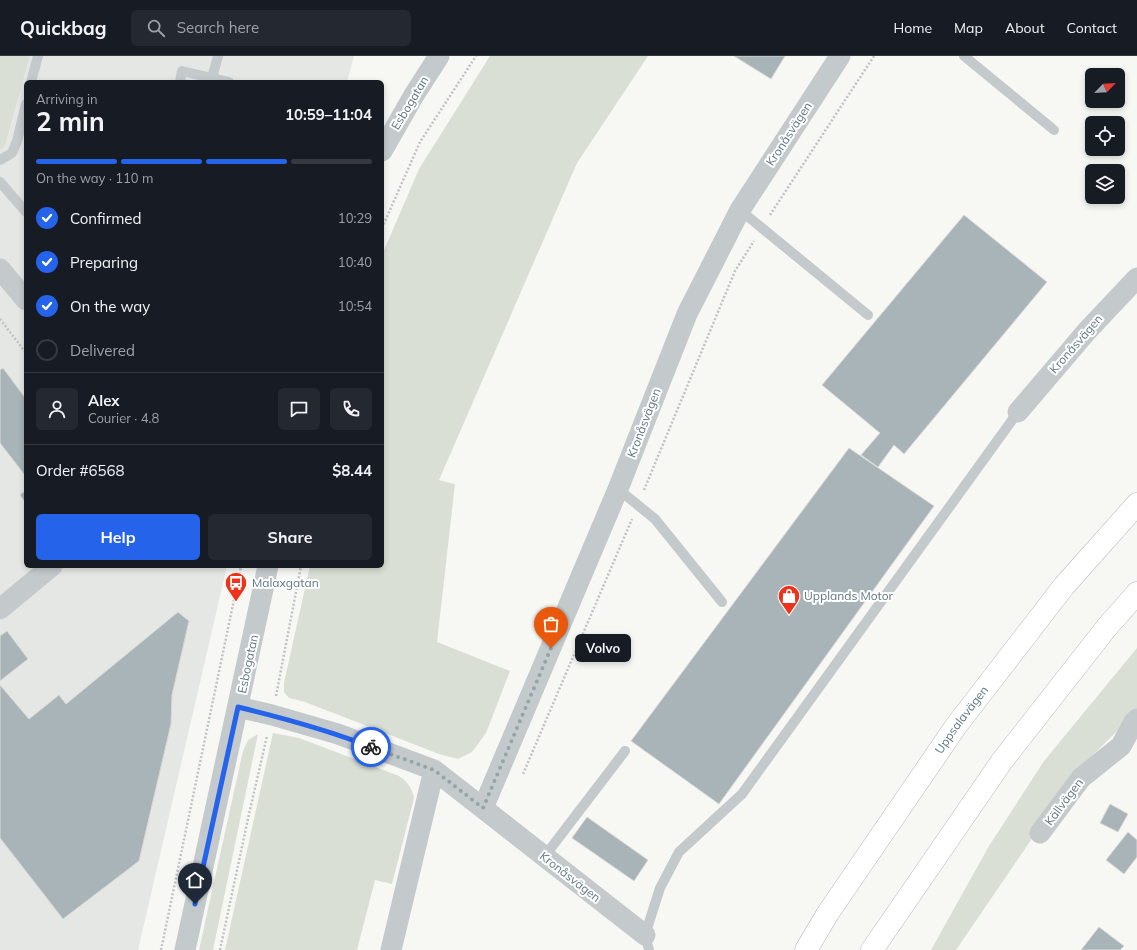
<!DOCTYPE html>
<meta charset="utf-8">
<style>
:root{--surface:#171b24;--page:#242831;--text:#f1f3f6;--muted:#9ea1a6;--line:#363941;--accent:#2563eb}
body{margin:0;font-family:Mulish,sans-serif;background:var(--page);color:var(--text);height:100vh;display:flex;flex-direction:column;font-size:15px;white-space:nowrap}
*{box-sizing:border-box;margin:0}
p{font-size:13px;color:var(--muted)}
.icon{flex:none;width:22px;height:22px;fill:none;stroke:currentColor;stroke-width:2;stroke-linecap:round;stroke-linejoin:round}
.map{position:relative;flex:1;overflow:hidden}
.sheet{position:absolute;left:24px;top:24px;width:360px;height:488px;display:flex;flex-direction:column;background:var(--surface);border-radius:6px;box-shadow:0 2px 6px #0003}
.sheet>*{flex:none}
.needle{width:26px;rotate:65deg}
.tools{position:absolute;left:1085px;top:12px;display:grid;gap:8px}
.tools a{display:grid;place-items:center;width:40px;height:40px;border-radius:6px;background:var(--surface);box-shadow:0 2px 6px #0003;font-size:20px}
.pin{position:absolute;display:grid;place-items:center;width:34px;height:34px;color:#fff;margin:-41px -17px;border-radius:50% 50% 50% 0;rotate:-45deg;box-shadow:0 0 4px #0007}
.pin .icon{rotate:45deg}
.courier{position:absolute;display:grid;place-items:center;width:40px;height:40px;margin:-20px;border:3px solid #2563eb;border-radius:50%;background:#fff;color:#222;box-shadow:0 1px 5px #0007}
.bubble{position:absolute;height:28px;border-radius:6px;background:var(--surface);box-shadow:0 2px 6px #0003;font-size:13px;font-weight:700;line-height:28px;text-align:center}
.overview em{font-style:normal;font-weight:700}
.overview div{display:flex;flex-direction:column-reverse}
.overview{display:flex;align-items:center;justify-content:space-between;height:68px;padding:0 12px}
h1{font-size:26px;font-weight:700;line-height:30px}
.bar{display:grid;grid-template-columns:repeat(4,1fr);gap:6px 4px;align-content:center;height:48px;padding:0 12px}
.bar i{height:5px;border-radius:3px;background:var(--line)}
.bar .current{background:var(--accent)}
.bar p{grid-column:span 4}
.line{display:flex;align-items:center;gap:10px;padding:0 12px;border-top:1px solid var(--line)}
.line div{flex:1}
.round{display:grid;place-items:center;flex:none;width:42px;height:42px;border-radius:6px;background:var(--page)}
ol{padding:0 12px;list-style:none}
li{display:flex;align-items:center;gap:12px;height:44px}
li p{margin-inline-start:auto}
li .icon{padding:4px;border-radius:50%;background:var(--accent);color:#fff;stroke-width:4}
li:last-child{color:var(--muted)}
li i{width:22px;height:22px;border:2px solid var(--line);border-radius:50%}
.primary-button{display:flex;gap:8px;margin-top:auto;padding:8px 12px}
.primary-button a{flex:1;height:46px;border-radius:6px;background:var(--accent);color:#fff;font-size:16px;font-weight:700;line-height:46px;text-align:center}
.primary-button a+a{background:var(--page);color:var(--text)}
header{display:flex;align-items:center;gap:24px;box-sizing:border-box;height:56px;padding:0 20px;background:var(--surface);border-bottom:1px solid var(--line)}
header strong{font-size:19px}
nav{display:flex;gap:22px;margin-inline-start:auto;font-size:14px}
.search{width:280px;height:36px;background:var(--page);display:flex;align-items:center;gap:10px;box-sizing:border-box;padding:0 14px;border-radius:6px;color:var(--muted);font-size:15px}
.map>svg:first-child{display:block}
.built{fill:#e5e7e5}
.green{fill:#d9dfd4}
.building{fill:#a8b4b8;stroke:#d9d8d6}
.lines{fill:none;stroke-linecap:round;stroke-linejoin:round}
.highway-casing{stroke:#b6bbbd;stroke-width:23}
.path{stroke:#c0c2c4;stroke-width:2.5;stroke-dasharray:2 2;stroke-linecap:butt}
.lane{stroke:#c4c9cc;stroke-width:10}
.street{stroke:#c4c9cc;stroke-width:21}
.highway{stroke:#fff;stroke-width:22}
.done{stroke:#95a4a9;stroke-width:4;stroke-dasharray:0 7.2}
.route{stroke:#2563eb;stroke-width:5}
.labels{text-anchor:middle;stroke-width:4;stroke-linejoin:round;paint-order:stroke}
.street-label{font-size:12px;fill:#607781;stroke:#fff}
.poi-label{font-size:12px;fill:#607781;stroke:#fff;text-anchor:start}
</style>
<header>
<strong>Quickbag</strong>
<div class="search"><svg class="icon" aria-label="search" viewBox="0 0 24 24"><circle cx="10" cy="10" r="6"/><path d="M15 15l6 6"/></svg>Search here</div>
<nav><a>Home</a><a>Map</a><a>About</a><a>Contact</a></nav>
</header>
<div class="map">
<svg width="1137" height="894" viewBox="0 0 1137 894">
<rect width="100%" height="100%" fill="#f7f7f4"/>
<!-- built -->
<path class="built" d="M30,0H354L347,26H26V510H227L138,894H0V94L5,90Z"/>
<!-- green -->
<path class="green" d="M0,0H30L5,90L0,94Z
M490,0H648L577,107L439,424L455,428L437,586L510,615L486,677L472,696L458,703L439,698L305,646L289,642L284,636V627L310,510H382V199L419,113Z
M1137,592V655L1080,712L956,894H931L989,790L1044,705Z
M273,677L299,682L399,720C408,726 412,732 414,742L392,828L375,824L357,894H225Z
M258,678L213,894H199L243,695L248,684Z"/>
<!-- building -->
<path class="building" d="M734,0H785L771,23Z
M964,159L1047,226L904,398L894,389L878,411L861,399L880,377L822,329Z
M3,312L26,343V416L24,418L0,387V314Z
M849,392L934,450L719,748L631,685Z
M26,434V447L20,439Z
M178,556L189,565L172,639L171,668L139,805L63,863L0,782V629L29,663L59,639L66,648Z
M7,575L28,603L0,625V580Z
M1110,748L1128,758L1118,776L1100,767Z
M587,761L648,804L634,825L572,782Z
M1128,776L1137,784V801L1124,818L1106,804Z
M1099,871L1124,890L1120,894H1081Z"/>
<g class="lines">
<!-- highway casing -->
<g class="highway-casing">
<g id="highway">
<path id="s1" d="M806,894L828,857L956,670L1064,530L1137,448"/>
<path d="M872,894L1002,705L1107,571L1137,537"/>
</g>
</g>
<!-- path -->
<path class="path" d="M770,159L874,0
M382,172L420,86L476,0
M0,263L26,297
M644,434L735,215L754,185
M276,640L301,510
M523,718L632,463
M161,894L241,510
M220,894L249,758L267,680"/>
<!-- lane -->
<path class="lane" d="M964,0L1054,74
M212,22L218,0
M31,26L38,0
M180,26L182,15L229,26
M0,104L12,97L17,85L26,48
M0,126L26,156
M740,154L868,259
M618,433L655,463L722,546
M544,801L625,695
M649,894L645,879L660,832L679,796L742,738L1018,356"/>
<!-- street -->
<path class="street" d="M382,95L414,39L439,0
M0,213L26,244
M1018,356L1087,275L1137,222
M0,553L52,510
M238,651L272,659L338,678L434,714L645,879
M483,752L618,433L687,258L740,154L840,0
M1040,777L1081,722L1121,690L1134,666L1137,663
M185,894L268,510
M391,894L434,714"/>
<!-- highway -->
<use href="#highway" class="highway"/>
</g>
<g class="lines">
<!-- done -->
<path class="done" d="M371,691L434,714L483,752L551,592"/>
<!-- route -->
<path class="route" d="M195,848L238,651C283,662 328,674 371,691"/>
</g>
<!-- icons -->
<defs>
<g id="bus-pin" transform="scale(1.15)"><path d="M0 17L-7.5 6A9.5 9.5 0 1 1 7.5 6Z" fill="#ee331c" stroke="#fff"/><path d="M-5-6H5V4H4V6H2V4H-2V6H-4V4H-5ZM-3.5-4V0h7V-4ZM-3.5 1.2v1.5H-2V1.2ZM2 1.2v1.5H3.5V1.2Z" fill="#fff"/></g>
<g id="shop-pin" transform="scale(1.15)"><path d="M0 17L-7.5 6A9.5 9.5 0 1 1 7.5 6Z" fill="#ee331c" stroke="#fff"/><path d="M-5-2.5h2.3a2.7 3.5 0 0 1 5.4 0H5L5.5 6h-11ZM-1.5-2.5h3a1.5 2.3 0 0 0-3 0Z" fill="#fff"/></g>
</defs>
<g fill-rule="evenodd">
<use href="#bus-pin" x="236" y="527"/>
<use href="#shop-pin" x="789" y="540"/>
</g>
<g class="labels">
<!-- street labels -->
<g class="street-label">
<text transform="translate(410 47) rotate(-59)" y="4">Esbogatan</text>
<text transform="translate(789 78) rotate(-57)" y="4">Kronåsvägen</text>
<text transform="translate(1076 288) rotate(-49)" y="4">Kronåsvägen</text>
<text transform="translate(644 367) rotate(-69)" y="4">Kronåsvägen</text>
<text transform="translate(248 608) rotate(-78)" y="4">Esbogatan</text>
<text dy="4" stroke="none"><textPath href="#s1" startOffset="278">Uppsalavägen</textPath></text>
<text transform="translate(1064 746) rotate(-53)" y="4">Källvägen</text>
<text transform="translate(570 821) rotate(38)" y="4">Kronåsvägen</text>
</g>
<!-- poi labels -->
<g class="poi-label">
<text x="252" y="531">Malaxgatan</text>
<text x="804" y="544">Upplands Motor</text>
</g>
</g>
</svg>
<div class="tools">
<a><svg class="needle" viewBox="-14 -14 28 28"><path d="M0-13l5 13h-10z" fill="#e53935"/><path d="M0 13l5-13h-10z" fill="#9ea1a6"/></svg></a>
<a><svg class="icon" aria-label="locate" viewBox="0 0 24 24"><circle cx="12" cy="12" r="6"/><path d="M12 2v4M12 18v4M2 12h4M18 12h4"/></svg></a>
<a><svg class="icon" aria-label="layers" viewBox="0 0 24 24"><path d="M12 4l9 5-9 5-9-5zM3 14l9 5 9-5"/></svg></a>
</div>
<div class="pin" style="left:551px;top:592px;background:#ea580c"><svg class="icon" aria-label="bag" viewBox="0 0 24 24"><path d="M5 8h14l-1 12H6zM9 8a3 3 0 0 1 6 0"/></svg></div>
<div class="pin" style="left:195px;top:848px;background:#1f2937"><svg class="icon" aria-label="home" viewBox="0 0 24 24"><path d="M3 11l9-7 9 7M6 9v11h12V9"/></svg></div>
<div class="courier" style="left:371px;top:691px"><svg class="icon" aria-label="bike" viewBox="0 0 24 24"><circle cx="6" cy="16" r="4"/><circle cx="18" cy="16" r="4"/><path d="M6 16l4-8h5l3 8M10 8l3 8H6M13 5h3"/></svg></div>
<div class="bubble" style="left:575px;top:578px;width:56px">Volvo</div>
<section class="sheet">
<div class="overview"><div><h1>2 min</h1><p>Arriving in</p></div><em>10:59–11:04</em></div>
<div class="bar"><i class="current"></i><i class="current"></i><i class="current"></i><i></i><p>On the way · 110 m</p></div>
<ol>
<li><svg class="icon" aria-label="check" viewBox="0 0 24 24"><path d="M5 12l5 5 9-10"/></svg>Confirmed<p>10:29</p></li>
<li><svg class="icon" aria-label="check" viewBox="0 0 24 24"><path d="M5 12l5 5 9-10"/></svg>Preparing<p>10:40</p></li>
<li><svg class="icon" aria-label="check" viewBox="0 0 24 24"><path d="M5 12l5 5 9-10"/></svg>On the way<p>10:54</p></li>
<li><i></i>Delivered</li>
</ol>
<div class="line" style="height:72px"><a class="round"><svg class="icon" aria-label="person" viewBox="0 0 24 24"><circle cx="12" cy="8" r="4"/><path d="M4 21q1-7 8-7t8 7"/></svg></a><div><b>Alex</b><p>Courier · 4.8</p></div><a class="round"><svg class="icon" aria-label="chat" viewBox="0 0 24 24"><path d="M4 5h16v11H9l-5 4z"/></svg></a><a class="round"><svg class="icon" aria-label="phone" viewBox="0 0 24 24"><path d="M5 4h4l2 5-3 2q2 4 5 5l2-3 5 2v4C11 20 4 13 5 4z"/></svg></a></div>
<div class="line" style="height:52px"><div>Order #6568</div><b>$8.44</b></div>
<div class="primary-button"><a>Help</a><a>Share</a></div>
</section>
</div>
